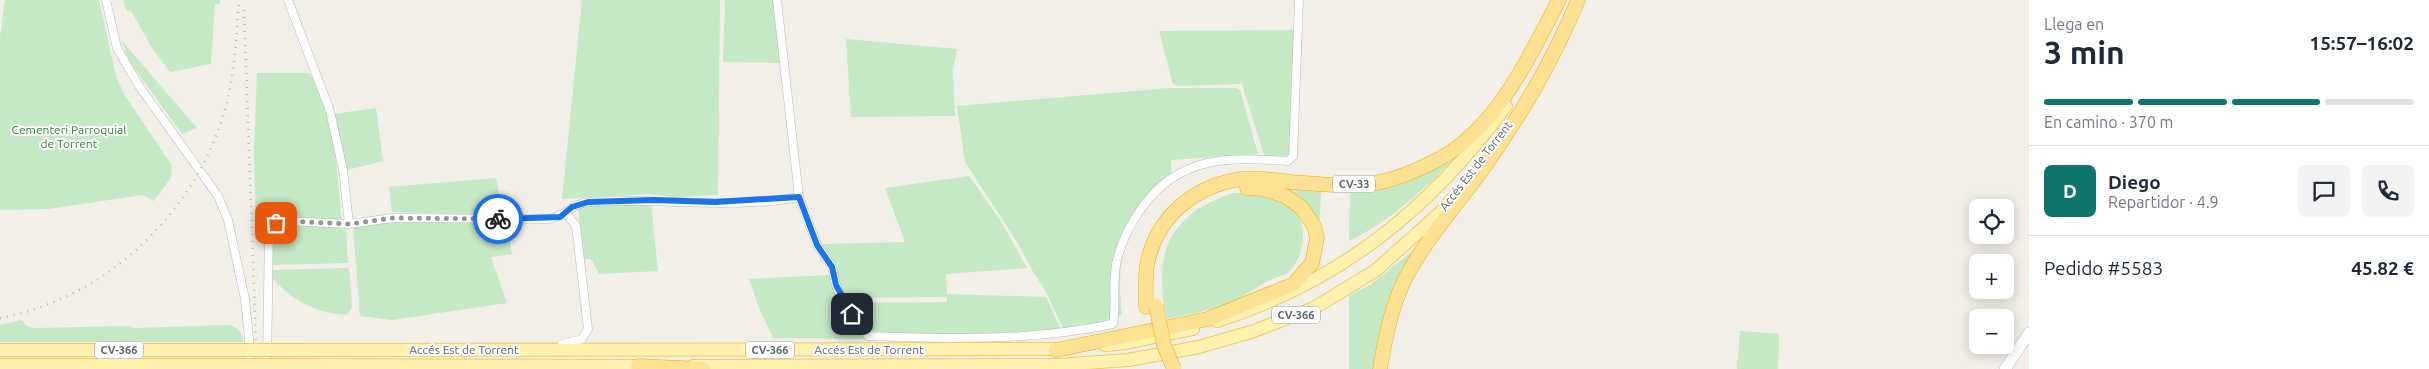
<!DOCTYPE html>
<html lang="es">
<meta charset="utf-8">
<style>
:root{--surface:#fff;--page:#f2f2f3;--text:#1f2937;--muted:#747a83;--line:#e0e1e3;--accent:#0f766e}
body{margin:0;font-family:Ubuntu,sans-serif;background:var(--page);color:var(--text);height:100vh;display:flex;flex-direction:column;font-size:19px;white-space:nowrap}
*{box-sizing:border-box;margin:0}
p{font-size:16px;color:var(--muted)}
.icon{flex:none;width:28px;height:28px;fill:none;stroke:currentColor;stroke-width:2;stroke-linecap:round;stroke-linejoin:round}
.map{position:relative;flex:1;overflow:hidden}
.drawer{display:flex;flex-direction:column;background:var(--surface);width:400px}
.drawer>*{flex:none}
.buttons{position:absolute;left:1969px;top:199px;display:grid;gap:10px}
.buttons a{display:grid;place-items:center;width:45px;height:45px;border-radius:8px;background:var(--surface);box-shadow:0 2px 12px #0003;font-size:25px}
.pin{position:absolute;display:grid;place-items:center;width:42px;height:42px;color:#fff;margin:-21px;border-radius:10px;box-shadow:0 2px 8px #0006}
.courier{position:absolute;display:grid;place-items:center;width:50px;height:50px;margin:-25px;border:4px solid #1a73e8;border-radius:50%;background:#fff;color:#222;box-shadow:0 1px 6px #0007}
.summary em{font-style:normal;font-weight:700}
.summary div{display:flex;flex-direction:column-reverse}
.summary{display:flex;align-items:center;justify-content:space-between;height:85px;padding:0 15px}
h1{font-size:32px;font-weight:700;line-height:38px}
.bar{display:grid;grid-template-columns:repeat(4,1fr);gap:8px 5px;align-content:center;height:60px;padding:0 15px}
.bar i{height:6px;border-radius:4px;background:var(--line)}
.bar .on{background:var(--accent)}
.bar p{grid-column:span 4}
.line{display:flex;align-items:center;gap:12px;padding:0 15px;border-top:1px solid var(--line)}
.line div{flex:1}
.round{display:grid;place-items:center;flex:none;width:52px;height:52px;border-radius:8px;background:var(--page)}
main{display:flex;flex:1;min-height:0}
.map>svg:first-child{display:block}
.green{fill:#c5e8c5}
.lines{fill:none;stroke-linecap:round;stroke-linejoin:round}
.street-casing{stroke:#b5b8bc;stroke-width:9}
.secondary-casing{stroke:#b6babf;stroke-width:12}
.primary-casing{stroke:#f2c960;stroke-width:14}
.highway-casing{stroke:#f9ab00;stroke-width:15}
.street{stroke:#fff;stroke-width:8}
.secondary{stroke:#fff;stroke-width:11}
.primary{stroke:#fff2af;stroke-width:12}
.highway{stroke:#fde293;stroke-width:14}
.rail{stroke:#b6b7b8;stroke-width:2.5;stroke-dasharray:1 6;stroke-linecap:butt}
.primary-bridge-casing{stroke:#f2c960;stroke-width:14;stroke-linecap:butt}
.highway-bridge-casing{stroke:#f9ab00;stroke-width:15;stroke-linecap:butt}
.primary-bridge{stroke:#fff2af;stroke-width:12}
.highway-bridge{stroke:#fde293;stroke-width:14}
.done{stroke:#929495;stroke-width:5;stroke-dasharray:0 9}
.route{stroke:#1a73e8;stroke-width:6}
.labels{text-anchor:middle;stroke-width:4;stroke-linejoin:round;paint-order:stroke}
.shield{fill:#fff;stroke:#8f9295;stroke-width:1}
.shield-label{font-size:11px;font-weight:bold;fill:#5f6368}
.park-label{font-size:12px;fill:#348238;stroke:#fff}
.street-label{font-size:12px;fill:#5f6368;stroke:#fff}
</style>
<main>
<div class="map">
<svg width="2029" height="369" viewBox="0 0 2029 369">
<rect width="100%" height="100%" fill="#f1efe8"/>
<!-- green -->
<path class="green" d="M5,0H99L116,76L124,94L171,164L172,176L154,201L142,195L49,209L0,210V37Z
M123,0H220V4H215L211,64L170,72L152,48L131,11H127Z
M582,0H720L718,195L675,197L649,194L562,199Z
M725,0H774L781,63L723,62Z
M1294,30L1293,163L1265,158L1242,84L1179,86L1173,84L1159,31Z
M846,39L957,49L953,70L955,116L851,117Z
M122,41L197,128L182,134L129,61Z
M257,73H308C334,96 338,184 342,220L272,217L264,221H256L254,153Z
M1169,88H1236L1240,90L1258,154L1171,160L1172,181C1163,189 1152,198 1145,207C1120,240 1117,275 1122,314L1113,321L1064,330L1046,292L1032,270L1019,245L965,162L957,106Z
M376,108L383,161L347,170L333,114Z
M1458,154C1425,189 1392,220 1349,241L1350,190Z
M969,176L1001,221L1027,268L946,274L947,294L1046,297L1061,330C998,334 931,341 868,330L849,303L947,302V297L846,298L822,244L905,242L885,188Z
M496,178L503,212L460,214L392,212L389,187Z
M1276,186L1321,190L1319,232Z
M1234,193C1251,193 1271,194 1286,203C1310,216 1307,257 1287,273C1281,277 1272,278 1266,282C1256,287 1247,294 1237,300C1215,310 1190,314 1167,319C1152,256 1168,213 1234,193Z
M651,203L658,271L599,274L592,260L583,258L578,207Z
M393,221L507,222L512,254L491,257L507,303L392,320L360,316L353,227Z
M303,223L346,227L348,263L271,265L273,230L275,227Z
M1420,245L1375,369H1349V296L1370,285Z
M349,268L352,307L347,315C316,313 290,300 271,276V270Z
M831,275L847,311L864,339L773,338L759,308L749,279Z
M22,320L26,326L33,328L129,326L134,328L230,325C240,329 242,332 243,342H0V325Z
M1740,331L1779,334L1778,369H1737Z"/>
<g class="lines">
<!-- street casing -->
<g class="street-casing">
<path id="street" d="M106,0L117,48L139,86L218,196L228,220L245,299L249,338V369
M288,0L330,111L343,170L349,224
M777,0L799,197L817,245L832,267L836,285L843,301L868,336C950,339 1033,341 1113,324C1117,301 1111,279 1118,256C1123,239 1131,223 1141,209C1179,155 1228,157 1288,161L1293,156L1299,0
M562,344L582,339L588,329L576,226L566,213
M267,367L269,227L276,223L287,221L349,224L393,218L549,219C567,216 571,203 590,202C659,197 730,210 799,197"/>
</g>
<!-- secondary casing -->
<g class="secondary-casing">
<path id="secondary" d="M2005,369L2029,333"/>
</g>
<!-- primary casing -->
<g class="primary-casing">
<path id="primary" d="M1217,321C1340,282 1430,209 1506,106
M1105,345L1126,343L1193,329
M0,350H237
M279,350L1065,349
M0,365H241
M279,365L648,366
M693,366L1057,365L1128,360L1199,347L1254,331L1314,308L1375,271L1442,211L1453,198"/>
</g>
<!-- highway casing -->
<g class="highway-casing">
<path id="highway" d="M1146,307C1146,293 1145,278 1147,265C1156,217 1194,186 1241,179C1257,177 1274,180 1290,182C1316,184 1343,187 1369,184C1393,181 1416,171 1437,160C1497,129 1529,57 1559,0
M1056,350L1208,319L1294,284L1312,263L1317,238L1314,226L1302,208L1285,196L1264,189L1247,188
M638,366L703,369
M1380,369C1385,340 1391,308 1404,281C1425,239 1458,204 1485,166C1523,111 1553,61 1578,0"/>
</g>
<!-- street -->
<use href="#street" class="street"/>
<!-- secondary -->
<use href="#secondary" class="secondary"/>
<!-- primary -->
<use href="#primary" class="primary"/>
<!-- highway -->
<use href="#highway" class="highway"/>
<!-- rail -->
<path class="rail" d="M244,10L257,369
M0,318C105,299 194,214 224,113C235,76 236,38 239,0"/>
<!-- primary-bridge casing -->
<g class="primary-bridge-casing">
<path id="primary-bridge" d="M237,350H279
M241,365H279"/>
</g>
<!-- highway-bridge casing -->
<g class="highway-bridge-casing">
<path id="highway-bridge" d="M1156,306L1164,345L1174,369"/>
</g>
<!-- primary-bridge -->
<use href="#primary-bridge" class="primary-bridge"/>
<!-- highway-bridge -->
<use href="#highway-bridge" class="highway-bridge"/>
</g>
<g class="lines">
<!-- done -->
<path class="done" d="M276,223L287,221L349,224L393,218L498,219"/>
<!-- route -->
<path class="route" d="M498,219L560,217L572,207L588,202L653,200L715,202L799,197L817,245L832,267L836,285L852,314"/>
</g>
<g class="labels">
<!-- shield labels -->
<g class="shield">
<rect x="1333" y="175.5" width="42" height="17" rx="4"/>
<rect x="1272" y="306.5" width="48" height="17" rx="4"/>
<rect x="95" y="341.5" width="48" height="17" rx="4"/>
<rect x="746" y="341.5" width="48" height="17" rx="4"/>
</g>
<g class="shield-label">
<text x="1354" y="188">CV-33</text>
<text x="1296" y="319">CV-366</text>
<text x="119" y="354">CV-366</text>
<text x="770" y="354">CV-366</text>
</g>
<!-- park labels -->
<g class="park-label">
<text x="69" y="134">Cementeri Parroquial<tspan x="69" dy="14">de Torrent</tspan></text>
</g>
<!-- street labels -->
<g class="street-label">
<text transform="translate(1476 166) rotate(-52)" y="4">Accés Est de Torrent</text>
<text x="464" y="354">Accés Est de Torrent</text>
<text x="869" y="354">Accés Est de Torrent</text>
</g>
</g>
</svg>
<div class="buttons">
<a><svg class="icon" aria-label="locate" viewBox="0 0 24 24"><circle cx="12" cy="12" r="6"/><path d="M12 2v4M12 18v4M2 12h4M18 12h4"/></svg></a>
<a>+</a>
<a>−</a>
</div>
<div class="pin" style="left:276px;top:223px;background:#ea580c"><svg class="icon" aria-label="bag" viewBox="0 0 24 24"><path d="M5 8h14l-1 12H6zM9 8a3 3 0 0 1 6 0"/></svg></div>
<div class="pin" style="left:852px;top:314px;background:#1f2937"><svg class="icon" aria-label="home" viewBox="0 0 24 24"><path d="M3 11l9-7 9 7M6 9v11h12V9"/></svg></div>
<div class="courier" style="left:498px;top:219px"><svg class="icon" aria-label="bike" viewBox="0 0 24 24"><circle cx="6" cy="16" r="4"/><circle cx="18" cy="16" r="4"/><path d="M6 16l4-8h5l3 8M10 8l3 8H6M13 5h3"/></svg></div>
</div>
<section class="drawer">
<div class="summary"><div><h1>3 min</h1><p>Llega en</p></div><em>15:57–16:02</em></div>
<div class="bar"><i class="on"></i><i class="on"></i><i class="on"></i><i></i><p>En camino · 370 m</p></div>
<div class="line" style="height:90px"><b class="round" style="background:var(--accent);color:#fff">D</b><div><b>Diego</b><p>Repartidor · 4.9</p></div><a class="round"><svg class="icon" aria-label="chat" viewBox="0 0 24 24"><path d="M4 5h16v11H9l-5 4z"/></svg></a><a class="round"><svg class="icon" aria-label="phone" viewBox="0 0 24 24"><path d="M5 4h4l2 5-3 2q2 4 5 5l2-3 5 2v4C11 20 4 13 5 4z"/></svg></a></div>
<div class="line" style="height:65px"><div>Pedido #5583</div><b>45.82 €</b></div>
</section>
</main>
